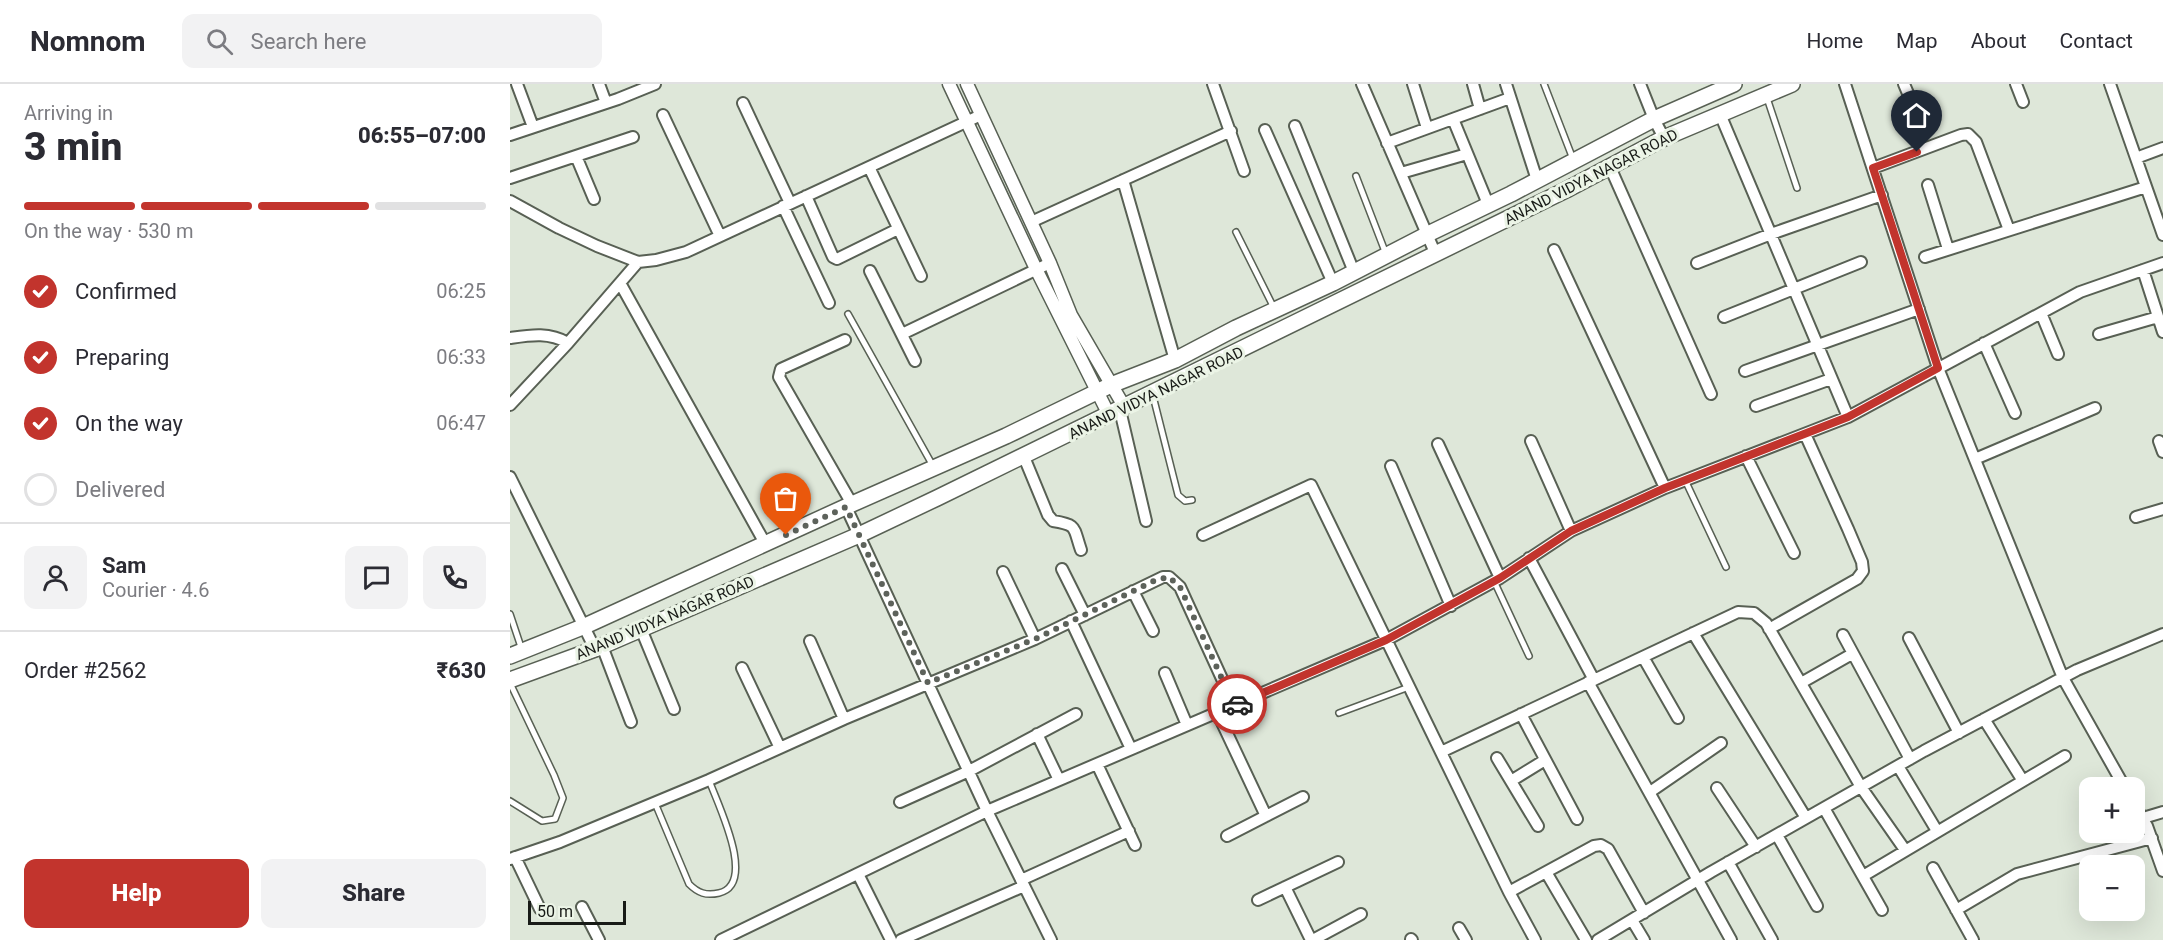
<!DOCTYPE html>
<meta charset="utf-8">
<style>
:root{--surface:#fff;--page:#f2f2f3;--text:#2b2b33;--muted:#7c7c81;--line:#e1e1e2;--accent:#c2342d}
body{margin:0;font-family:Roboto,sans-serif;background:var(--page);color:var(--text);height:100vh;display:flex;flex-direction:column;font-size:22px;white-space:nowrap}
*{box-sizing:border-box;margin:0}
p{font-size:20px;color:var(--muted)}
.icon{flex:none;width:33px;height:33px;fill:none;stroke:currentColor;stroke-width:2;stroke-linecap:round;stroke-linejoin:round}
.map{position:relative;flex:1;overflow:hidden}
.drawer{display:flex;flex-direction:column;background:var(--surface);width:510px}
.drawer>*{flex:none}
.buttons{position:absolute;left:1569px;top:693px;display:grid;gap:12px}
.buttons a{display:grid;place-items:center;width:66px;height:66px;border-radius:12px;background:var(--surface);box-shadow:0 6px 24px #0002;font-size:30px}
.scale{position:absolute;left:18px;bottom:15px;width:98px;box-sizing:border-box;padding-left:6px;border:3px solid #181b17;border-top:0;font-size:16px;line-height:21px;white-space:nowrap;color:#181b17;-webkit-text-stroke:4px #ebf4e6;paint-order:stroke}
.pin{position:absolute;display:grid;place-items:center;width:51px;height:51px;color:#fff;margin:-62px -26px;border-radius:50% 50% 50% 0;rotate:-45deg;box-shadow:0 0 6px #0007}
.pin .icon{rotate:45deg}
.courier{position:absolute;display:grid;place-items:center;width:60px;height:60px;margin:-30px;border:4px solid #c2342d;border-radius:50%;background:#fff;color:#222;box-shadow:0 2px 8px #0007}
.overview em{font-style:normal;font-weight:800}
.overview div{display:flex;flex-direction:column-reverse}
.overview{display:flex;align-items:center;justify-content:space-between;height:102px;padding:0 24px}
h1{font-size:39px;font-weight:800;line-height:45px}
.bar{display:grid;grid-template-columns:repeat(4,1fr);gap:9px 6px;align-content:center;height:72px;padding:0 24px}
.bar i{height:8px;border-radius:4px;background:var(--line)}
.bar .selected{background:var(--accent)}
.bar p{grid-column:span 4}
.line{display:flex;align-items:center;gap:15px;padding:0 24px;border-top:2px solid var(--line)}
.line div{flex:1}
.round{display:grid;place-items:center;flex:none;width:63px;height:63px;border-radius:12px;background:var(--page)}
ol{padding:0 24px;list-style:none}
li{display:flex;align-items:center;gap:18px;height:66px}
li p{margin-inline-start:auto}
li .icon{padding:6px;border-radius:50%;background:var(--accent);color:#fff;stroke-width:4}
li:last-child{color:var(--muted)}
li i{width:33px;height:33px;border:3px solid var(--line);border-radius:50%}
.button{display:flex;gap:12px;margin-top:auto;padding:12px 24px}
.button a{flex:1;height:69px;border-radius:12px;background:var(--accent);color:#fff;font-size:24px;font-weight:800;line-height:69px;text-align:center}
.button a+a{background:var(--page);color:var(--text)}
header{display:flex;align-items:center;gap:36px;box-sizing:border-box;height:84px;padding:0 30px;background:var(--surface);border-bottom:2px solid var(--line)}
header strong{font-size:28px}
nav{display:flex;gap:33px;margin-inline-start:auto;font-size:21px}
.search{width:420px;height:54px;background:var(--page);display:flex;align-items:center;gap:15px;box-sizing:border-box;padding:0 21px;border-radius:12px;color:var(--muted);font-size:22px}
main{display:flex;flex:1;min-height:0}
.map>svg:first-child{display:block}
.lines{fill:none;stroke-linecap:round;stroke-linejoin:round}
.service-casing{stroke:#586054;stroke-width:8}
.minor-casing{stroke:#586054;stroke-width:14}
.tertiary-casing{stroke:#586054;stroke-width:15}
.secondary-casing{stroke:#586054;stroke-width:18}
.service{stroke:#fff;stroke-width:5}
.minor{stroke:#fff;stroke-width:10}
.tertiary{stroke:#fff;stroke-width:12}
.secondary{stroke:#fff;stroke-width:15}
.done{stroke:#5d625b;stroke-width:6;stroke-dasharray:0 10.8}
.route{stroke:#c2342d;stroke-width:8}
.labels{text-anchor:middle;stroke-width:6;stroke-linejoin:round;paint-order:stroke}
.street-label{font-size:15px;fill:#181b17;stroke:#ebf4e6}
</style>
<header>
<strong>Nomnom</strong>
<div class="search"><svg class="icon" aria-label="search" viewBox="0 0 24 24"><circle cx="10" cy="10" r="6"/><path d="M15 15l6 6"/></svg>Search here</div>
<nav><a>Home</a><a>Map</a><a>About</a><a>Contact</a></nav>
</header>
<main>
<section class="drawer">
<div class="overview"><div><h1>3 min</h1><p>Arriving in</p></div><em>06:55–07:00</em></div>
<div class="bar"><i class="selected"></i><i class="selected"></i><i class="selected"></i><i></i><p>On the way · 530 m</p></div>
<ol>
<li><svg class="icon" aria-label="check" viewBox="0 0 24 24"><path d="M5 12l5 5 9-10"/></svg>Confirmed<p>06:25</p></li>
<li><svg class="icon" aria-label="check" viewBox="0 0 24 24"><path d="M5 12l5 5 9-10"/></svg>Preparing<p>06:33</p></li>
<li><svg class="icon" aria-label="check" viewBox="0 0 24 24"><path d="M5 12l5 5 9-10"/></svg>On the way<p>06:47</p></li>
<li><i></i>Delivered</li>
</ol>
<div class="line" style="height:108px"><a class="round"><svg class="icon" aria-label="person" viewBox="0 0 24 24"><circle cx="12" cy="8" r="4"/><path d="M4 21q1-7 8-7t8 7"/></svg></a><div><b>Sam</b><p>Courier · 4.6</p></div><a class="round"><svg class="icon" aria-label="chat" viewBox="0 0 24 24"><path d="M4 5h16v11H9l-5 4z"/></svg></a><a class="round"><svg class="icon" aria-label="phone" viewBox="0 0 24 24"><path d="M5 4h4l2 5-3 2q2 4 5 5l2-3 5 2v4C11 20 4 13 5 4z"/></svg></a></div>
<div class="line" style="height:78px"><div>Order #2562</div><b>₹630</b></div>
<div class="button"><a>Help</a><a>Share</a></div>
</section>
<div class="map">
<svg width="1653" height="856" viewBox="0 0 1653 856">
<rect width="100%" height="100%" fill="#dee7d9"/>
<g class="lines">
<!-- service casing -->
<g class="service-casing">
<path id="service" d="M1034,0L1063,75
M1256,11L1287,104
M846,92L876,170
M726,148L764,224
M338,230L423,382
M643,312L668,411L675,417L682,416
M1175,396L1216,483
M984,497L1019,572
M0,530L12,566
M0,599L44,691L53,714L45,735L32,737L0,717
M829,629L899,603
M145,719L179,800C188,809 196,812 209,809C248,800 207,719 199,696"/>
</g>
<!-- minor casing -->
<g class="minor-casing">
<path id="minor" d="M7,0L23,43
M89,0L96,19
M703,0L734,87
M852,0L926,171
M903,0L917,44
M963,0L970,25
M996,0L1027,96
M1130,0L1144,35L1154,54
M1335,0L1428,284L1553,594L1615,704
M1394,0L1408,33
M1506,0L1513,18
M1600,0L1653,151
M233,19L280,119
M1210,30L1338,333
M153,31L210,152
M943,35L978,120
M785,42L844,188
M755,46L823,199
M0,51L108,15L145,0
M877,59L1000,14
M66,72L84,115
M1626,74L1653,64
M359,83L411,192
M1100,83L1201,310
M1363,84L1451,51L1458,50L1466,58L1499,146
M891,89L957,70
M0,94L123,53
M613,96L665,276
M1418,101L1438,165
M296,112L323,173L327,175L388,145
M0,117L49,144L87,162L128,178L146,176L176,168L471,31
M273,122L319,219
M521,138L721,47
M1044,166L1155,404
M1415,173L1636,103
M1187,179L1261,150L1372,111
M1633,186L1653,248
M360,187L405,277
M110,199L256,461
M1531,229L1548,270
M1214,233L1351,178
M392,250L540,179
M1589,250L1648,233
M0,254C21,251 39,248 58,259
M335,256L271,285L269,293L342,420
M1474,259L1505,329
M1235,287L1409,225
M0,321L58,259L128,178
M1246,322L1321,295
M610,326L636,437
M1021,357L1061,447
M1649,357L1653,368
M928,360L990,494
M1236,372L1284,469
M514,373L538,431L543,437C568,441 563,443 571,466
M1465,375L1585,324
M881,382L941,522
M0,393L85,565
M336,423L477,727L541,856
M1626,433L1653,425
M693,451L801,401L999,808L1025,856
M1019,474L1084,596
M552,485L575,531
M493,488L525,555
M623,507L643,547
M561,537L621,665
M131,545L164,625
M1259,545L1347,495L1353,487L1352,478L1338,445L1295,350
M1183,549L1296,734
M1333,551L1400,675
M1399,554L1449,649
M300,557L334,635
M92,562L121,638
M1133,573L1168,634
M232,584L270,664
M655,589L677,641
M1078,598L1221,856
M1291,599L1342,570
M707,628L756,732
M1011,630L1067,735
M1474,635L1513,697
M527,650L549,696
M931,668L1228,528L1244,529L1256,539L1351,703L1395,766
M987,674L1028,742
M587,680L625,761
M1388,682L1427,747
M1001,697L1035,676
M1207,704L1246,763
M1140,708L1211,659
M390,718L459,687L566,630
M1624,720L1637,742L1653,787
M1314,724L1372,826
M1633,734L1653,728
M1267,751L1307,822
M717,752L793,713
M5,773L30,825
M0,775L50,758L199,696L334,635L525,555L653,493H659L670,503L724,621
M1218,778L1262,856
M1423,784L1463,856
M1036,788L1076,856
M348,790L381,856
M1353,792L1555,672
M511,796L619,747
M775,803L801,856
M999,808L1084,762L1091,761L1098,765L1134,829
M748,816L828,778
M72,823L89,856
M1446,826L1507,790L1642,754
M1122,836L1134,856
M949,844L956,856
M901,855L902,856
M211,856L477,727L876,556L990,494L1061,447L1155,404L1338,333L1570,208L1653,179
M391,856L514,802
M803,856L851,830
M1088,856L1201,788L1414,667L1567,586L1653,550"/>
</g>
<!-- tertiary casing -->
<g class="tertiary-casing">
<path id="tertiary" d="M439,0L526,185L599,331
M457,0L540,179L561,231L615,324"/>
</g>
<!-- secondary casing -->
<g class="secondary-casing">
<path id="secondary" d="M0,572L75,542L342,420L496,352L601,301L665,276L726,244L823,199L918,150L1001,110L1144,35L1224,0
M0,596L85,565L349,451L427,414L1056,106L1154,54L1282,0"/>
</g>
<!-- service -->
<use href="#service" class="service"/>
<!-- minor -->
<use href="#minor" class="minor"/>
<!-- tertiary -->
<use href="#tertiary" class="tertiary"/>
<!-- secondary -->
<use href="#secondary" class="secondary"/>
</g>
<g class="lines">
<!-- done -->
<path class="done" d="M276,451L336,423L418,599L525,555L646,496L659,493L670,503L724,621L727,620"/>
<!-- route -->
<path class="route" d="M727,620L876,556L990,494L1061,447L1155,404L1338,333L1428,284L1363,84L1407,68"/>
</g>
<g class="labels">
<!-- street labels -->
<g class="street-label">
<text transform="translate(1081 93) rotate(-27)" y="5">ANAND VIDYA NAGAR ROAD</text>
<text transform="translate(646 309) rotate(-26)" y="5">ANAND VIDYA NAGAR ROAD</text>
<text transform="translate(155 534) rotate(-23)" y="5">ANAND VIDYA NAGAR ROAD</text>
</g>
</g>
</svg>
<div class="buttons">
<a>+</a>
<a>−</a>
</div>
<div class="scale">50 m</div>
<div class="pin" style="left:276px;top:451px;background:#ea580c"><svg class="icon" aria-label="bag" viewBox="0 0 24 24"><path d="M5 8h14l-1 12H6zM9 8a3 3 0 0 1 6 0"/></svg></div>
<div class="pin" style="left:1407px;top:68px;background:#1f2937"><svg class="icon" aria-label="home" viewBox="0 0 24 24"><path d="M3 11l9-7 9 7M6 9v11h12V9"/></svg></div>
<div class="courier" style="left:727px;top:620px"><svg class="icon" aria-label="car" viewBox="0 0 24 24"><path d="M5 17H2v-5l4-1 3-4h7l3 4 3 1v5h-3M9 17h6M6 11h13"/><circle cx="7" cy="17" r="2"/><circle cx="17" cy="17" r="2"/></svg></div>
</div>
</main>
